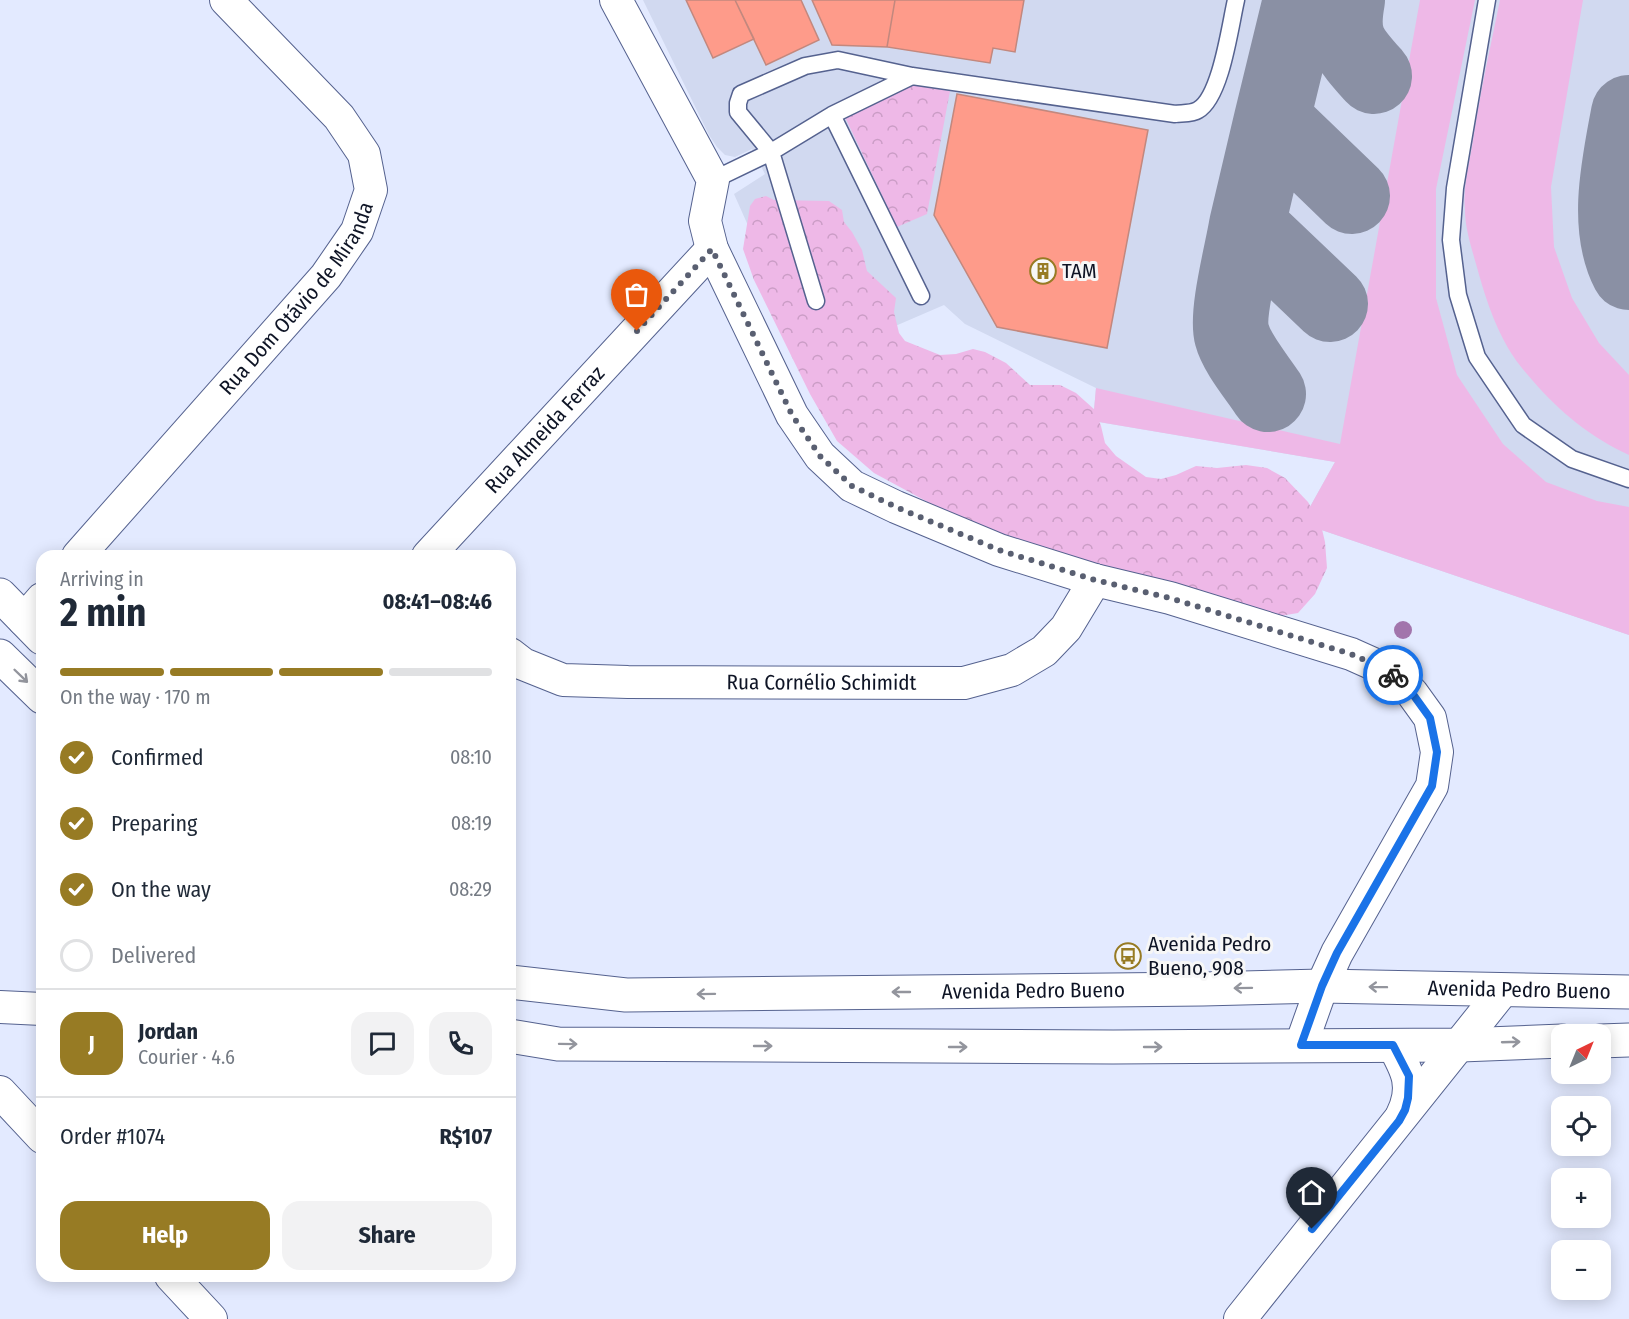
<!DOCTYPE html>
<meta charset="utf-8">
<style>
:root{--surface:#fff;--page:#f2f2f3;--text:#1f2937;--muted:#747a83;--line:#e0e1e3;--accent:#977b24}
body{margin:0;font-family:"Fira Sans Condensed",sans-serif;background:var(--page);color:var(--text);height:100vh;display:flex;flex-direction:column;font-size:22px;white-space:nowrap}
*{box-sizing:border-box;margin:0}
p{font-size:20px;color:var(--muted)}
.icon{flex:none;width:33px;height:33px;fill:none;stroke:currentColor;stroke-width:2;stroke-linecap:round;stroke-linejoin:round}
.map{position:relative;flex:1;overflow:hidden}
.panel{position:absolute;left:36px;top:550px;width:480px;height:732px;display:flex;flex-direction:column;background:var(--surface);border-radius:18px;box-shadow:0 3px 15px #0003}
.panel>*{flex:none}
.needle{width:39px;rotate:43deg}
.tools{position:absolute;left:1551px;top:1024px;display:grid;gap:12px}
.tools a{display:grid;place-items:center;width:60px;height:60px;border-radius:12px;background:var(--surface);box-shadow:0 3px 15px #0003;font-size:30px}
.pin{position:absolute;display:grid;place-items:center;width:51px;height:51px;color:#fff;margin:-62px -26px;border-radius:50% 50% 50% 0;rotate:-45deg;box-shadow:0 0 6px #0007}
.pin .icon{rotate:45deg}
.courier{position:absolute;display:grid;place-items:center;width:60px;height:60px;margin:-30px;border:4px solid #1a73e8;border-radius:50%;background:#fff;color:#222;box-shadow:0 2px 8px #0007}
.head em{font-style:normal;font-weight:700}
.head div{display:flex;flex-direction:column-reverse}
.head{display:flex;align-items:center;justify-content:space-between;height:102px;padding:0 24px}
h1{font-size:39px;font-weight:700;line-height:45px}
.bar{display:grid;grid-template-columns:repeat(4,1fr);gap:9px 6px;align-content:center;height:72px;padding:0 24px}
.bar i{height:8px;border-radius:4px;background:var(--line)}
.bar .active{background:var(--accent)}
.bar p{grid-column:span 4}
.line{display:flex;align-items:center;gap:15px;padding:0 24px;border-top:2px solid var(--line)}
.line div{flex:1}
.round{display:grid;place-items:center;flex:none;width:63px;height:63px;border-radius:18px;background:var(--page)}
ol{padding:0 24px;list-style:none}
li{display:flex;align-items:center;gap:18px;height:66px}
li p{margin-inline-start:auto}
li .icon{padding:6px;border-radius:50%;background:var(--accent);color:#fff;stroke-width:4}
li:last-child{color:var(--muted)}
li i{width:33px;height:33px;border:3px solid var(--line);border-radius:50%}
.cta{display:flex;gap:12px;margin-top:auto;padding:12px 24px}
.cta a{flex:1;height:69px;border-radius:18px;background:var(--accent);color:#fff;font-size:24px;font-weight:700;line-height:69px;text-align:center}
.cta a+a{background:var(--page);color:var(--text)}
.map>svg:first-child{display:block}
.built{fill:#d1d9f0}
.grass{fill:#eeb8e7}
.forest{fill:url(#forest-crowns)}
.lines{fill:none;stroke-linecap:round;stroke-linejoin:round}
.taxiway{stroke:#8a90a4;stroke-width:76}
.building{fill:#fe9b8a;stroke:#c2887e;stroke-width:1.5}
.service-casing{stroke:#55628f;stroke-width:19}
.minor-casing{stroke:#55628f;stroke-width:34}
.secondary-casing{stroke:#55628f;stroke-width:35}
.service{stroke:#fff;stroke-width:16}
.minor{stroke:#fff;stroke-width:32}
.secondary{stroke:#fff;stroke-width:33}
.tree{fill:#a275ac}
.oneway{stroke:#93959d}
.done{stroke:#595f71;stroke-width:6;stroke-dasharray:0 10.8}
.route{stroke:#1a73e8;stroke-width:8}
.labels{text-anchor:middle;stroke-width:6;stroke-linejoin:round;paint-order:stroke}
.poi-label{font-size:21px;fill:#0e1425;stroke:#f7f7f7;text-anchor:start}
.street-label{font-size:21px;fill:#0e1425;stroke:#f7f7f7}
</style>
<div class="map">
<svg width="1629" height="1319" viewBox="0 0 1629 1319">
<defs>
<pattern id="forest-crowns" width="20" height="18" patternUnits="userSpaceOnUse" patternTransform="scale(1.5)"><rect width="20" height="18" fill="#eeb8e7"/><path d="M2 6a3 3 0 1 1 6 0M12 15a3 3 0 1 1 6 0" fill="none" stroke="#cb9dc6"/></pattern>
</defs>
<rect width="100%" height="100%" fill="#e3eaff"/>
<!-- built -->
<path class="built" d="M643,0H1629V635L1301,523L1335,462L1093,421L1096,388L965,324L944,305L893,327L814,374L734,194L765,174L752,149L735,157L725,155L717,147L709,135Z"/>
<!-- grass -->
<path class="grass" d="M1420,0H1475L1436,189V298L1457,375L1503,444L1546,482L1597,501L1629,507V635L1301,523L1335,462L1093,421L1096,388L1340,444Z
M1500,0H1583L1551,187L1554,247L1572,298L1599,343L1629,375V455C1590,437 1561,413 1533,381C1524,371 1515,360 1508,348C1493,322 1484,293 1476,264C1471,246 1465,228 1465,210C1463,189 1468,168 1472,147C1479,98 1490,49 1500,0Z"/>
<!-- forest -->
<path class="forest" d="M912,85L950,91L927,214L897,227L845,117Z
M766,196L774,200L829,201L842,210L844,222L852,232L862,250L867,271L896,298L894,312L899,333L905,341L940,355L956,354L973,349L985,352L1006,363L1030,385H1060L1076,393L1095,410L1101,426L1105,443L1116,456L1146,477L1161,479L1176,475L1196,466L1217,468L1246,465L1267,468L1285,478L1308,502L1321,525L1325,542L1327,568L1315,594L1298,613L1274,617L998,540L874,473L837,441L810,394L754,280L743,249L750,206L755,199Z"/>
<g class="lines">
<!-- taxiway -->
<path class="taxiway" d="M1301,0L1272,119L1352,196
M1347,0C1340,39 1349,48 1374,76
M1629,113C1620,162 1605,226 1629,272
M1272,119L1247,225L1330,304
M1247,225C1243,250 1226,314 1232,335C1237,354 1257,377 1268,394"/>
</g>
<!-- building -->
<path class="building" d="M686,0H735L754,39L713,58Z
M735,0H801L819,40L766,65Z
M812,0H895L887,47L832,45Z
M895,0H1024L1015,52L993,48L990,63L887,47Z
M957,94L1148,130L1107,348L997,327L934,215Z"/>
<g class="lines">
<!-- service casing -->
<g class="service-casing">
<path id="service" d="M1487,0L1455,188L1451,240L1458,295L1477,357L1523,425L1572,459L1629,479
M832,115L921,296
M713,180L771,152L832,115L912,76
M816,301L771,152L738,112V103L741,94L805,66L838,60L912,76L1175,114C1181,113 1192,114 1198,110C1221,97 1230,26 1236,0"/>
</g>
<!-- minor casing -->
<g class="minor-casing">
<g id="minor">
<path d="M616,0L713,180L705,221L712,249L792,415L820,456L852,486L896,507L999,550L1095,580L1170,598L1351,654L1389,671L1412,693L1430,718L1437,752L1432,786L1337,953L1322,986L1301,1045"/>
<path id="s1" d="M78,556L326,276L357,231L371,190L364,154L339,117L226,0"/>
<path id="s2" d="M428,556L712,249"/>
<path d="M24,620L42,599"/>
<path id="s3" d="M510,654L523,664L563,680L628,682L964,683L1012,670L1044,651L1066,628L1095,580"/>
<path d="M0,1007L42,1009"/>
<path d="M1393,1045C1407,1070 1416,1087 1402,1115"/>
<path d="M0,1092L42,1137"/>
<path d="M171,1276L211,1319"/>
<path d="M1240,1319L1503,990"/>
</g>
</g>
<!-- secondary casing -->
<g class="secondary-casing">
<g id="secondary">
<path d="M0,595L42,638"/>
<path d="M0,656L42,697"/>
<path id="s4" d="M510,982L626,995L1203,989L1322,986L1629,992"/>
<path d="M510,1036L558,1044L1113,1047L1461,1045L1562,1041"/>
<path d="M1600,1041L1629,1040"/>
</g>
</g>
<!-- service -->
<use href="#service" class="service"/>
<!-- minor -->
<use href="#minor" class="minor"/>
<!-- secondary -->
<use href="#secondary" class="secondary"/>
</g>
<!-- trees -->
<circle class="tree" cx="1403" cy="630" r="9"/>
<!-- one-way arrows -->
<defs><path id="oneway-shaft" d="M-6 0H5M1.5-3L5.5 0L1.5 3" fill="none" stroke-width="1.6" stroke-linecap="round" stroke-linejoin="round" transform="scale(1.5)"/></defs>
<g class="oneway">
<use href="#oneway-shaft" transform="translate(21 676) rotate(44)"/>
<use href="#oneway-shaft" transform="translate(1378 987) rotate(-179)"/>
<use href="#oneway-shaft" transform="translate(1243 988) rotate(179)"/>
<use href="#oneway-shaft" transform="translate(901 992) rotate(180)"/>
<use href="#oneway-shaft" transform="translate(706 994) rotate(179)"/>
<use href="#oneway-shaft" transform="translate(1511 1042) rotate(-2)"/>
<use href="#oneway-shaft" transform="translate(568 1044) rotate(1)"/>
<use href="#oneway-shaft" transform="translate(763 1046)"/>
<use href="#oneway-shaft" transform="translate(958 1047)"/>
<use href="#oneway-shaft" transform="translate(1153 1047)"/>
</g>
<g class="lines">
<!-- done -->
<path class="done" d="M637,331L712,249L792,415L820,456L852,486L896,507L999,550L1095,580L1170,598L1328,647L1351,654L1389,671L1393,675"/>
<!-- route -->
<path class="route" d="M1312,1229L1399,1121L1405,1110L1408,1098L1409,1076L1393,1045H1301L1322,986L1337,953L1432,786L1437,752L1430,718L1412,693L1393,675"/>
</g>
<!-- icons -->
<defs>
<g id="building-ring" transform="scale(1.35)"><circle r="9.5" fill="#f7f7f7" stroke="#977b24" stroke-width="1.5"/><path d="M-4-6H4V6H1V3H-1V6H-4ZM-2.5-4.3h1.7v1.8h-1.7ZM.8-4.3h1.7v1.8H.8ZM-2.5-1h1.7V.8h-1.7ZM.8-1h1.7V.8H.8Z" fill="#977b24"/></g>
<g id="bus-ring" transform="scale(1.35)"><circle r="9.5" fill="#f7f7f7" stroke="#977b24" stroke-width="1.5"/><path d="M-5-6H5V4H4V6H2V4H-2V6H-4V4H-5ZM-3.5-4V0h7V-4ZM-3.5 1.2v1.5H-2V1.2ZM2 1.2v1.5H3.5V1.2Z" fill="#977b24"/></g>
</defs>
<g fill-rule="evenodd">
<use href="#building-ring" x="1043" y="271"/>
<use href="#bus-ring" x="1128" y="956"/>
</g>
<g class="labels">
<!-- poi labels -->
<g class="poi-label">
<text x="1062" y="278">TAM</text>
<text x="1148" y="951">Avenida Pedro<tspan x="1148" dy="24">Bueno, 908</tspan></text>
</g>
<!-- street labels -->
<g class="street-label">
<text dy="7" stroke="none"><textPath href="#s1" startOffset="339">Rua Dom Otávio de Miranda</textPath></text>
<text dy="7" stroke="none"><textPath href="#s2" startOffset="172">Rua Almeida Ferraz</textPath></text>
<text dy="7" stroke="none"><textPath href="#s3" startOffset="318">Rua Cornélio Schimidt</textPath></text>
<text dy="7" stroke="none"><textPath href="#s4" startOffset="1010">Avenida Pedro Bueno</textPath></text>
<text dy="7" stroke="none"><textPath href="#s4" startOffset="524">Avenida Pedro Bueno</textPath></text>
</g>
</g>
</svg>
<div class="tools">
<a><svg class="needle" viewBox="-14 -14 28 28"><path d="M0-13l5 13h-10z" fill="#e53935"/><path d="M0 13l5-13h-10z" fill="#747a83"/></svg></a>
<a><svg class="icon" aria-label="locate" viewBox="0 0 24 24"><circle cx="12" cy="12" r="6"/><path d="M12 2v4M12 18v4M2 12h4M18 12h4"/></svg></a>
<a>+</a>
<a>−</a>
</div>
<div class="pin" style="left:637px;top:331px;background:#ea580c"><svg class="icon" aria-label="bag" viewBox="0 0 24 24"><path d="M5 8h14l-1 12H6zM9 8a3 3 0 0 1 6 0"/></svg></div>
<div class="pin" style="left:1312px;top:1229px;background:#1f2937"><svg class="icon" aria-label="home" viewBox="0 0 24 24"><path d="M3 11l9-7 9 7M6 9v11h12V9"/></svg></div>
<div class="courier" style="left:1393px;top:675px"><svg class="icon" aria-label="bike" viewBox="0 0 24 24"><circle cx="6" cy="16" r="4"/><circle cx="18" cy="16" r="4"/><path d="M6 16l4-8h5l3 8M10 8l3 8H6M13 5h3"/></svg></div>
<section class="panel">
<div class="head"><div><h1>2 min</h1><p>Arriving in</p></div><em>08:41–08:46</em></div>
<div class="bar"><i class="active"></i><i class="active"></i><i class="active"></i><i></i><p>On the way · 170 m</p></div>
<ol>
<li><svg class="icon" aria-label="check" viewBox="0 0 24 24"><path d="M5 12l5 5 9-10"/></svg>Confirmed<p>08:10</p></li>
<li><svg class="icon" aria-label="check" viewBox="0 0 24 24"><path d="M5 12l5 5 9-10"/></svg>Preparing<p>08:19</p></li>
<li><svg class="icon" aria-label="check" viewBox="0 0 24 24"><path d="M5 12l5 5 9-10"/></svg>On the way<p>08:29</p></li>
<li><i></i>Delivered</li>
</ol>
<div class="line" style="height:108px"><b class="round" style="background:var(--accent);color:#fff">J</b><div><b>Jordan</b><p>Courier · 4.6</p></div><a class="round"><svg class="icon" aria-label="chat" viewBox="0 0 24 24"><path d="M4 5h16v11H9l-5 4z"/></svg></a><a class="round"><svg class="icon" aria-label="phone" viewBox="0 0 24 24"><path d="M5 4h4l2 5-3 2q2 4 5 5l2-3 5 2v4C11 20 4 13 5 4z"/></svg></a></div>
<div class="line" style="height:78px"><div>Order #1074</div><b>R$107</b></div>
<div class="cta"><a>Help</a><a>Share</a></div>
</section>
</div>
